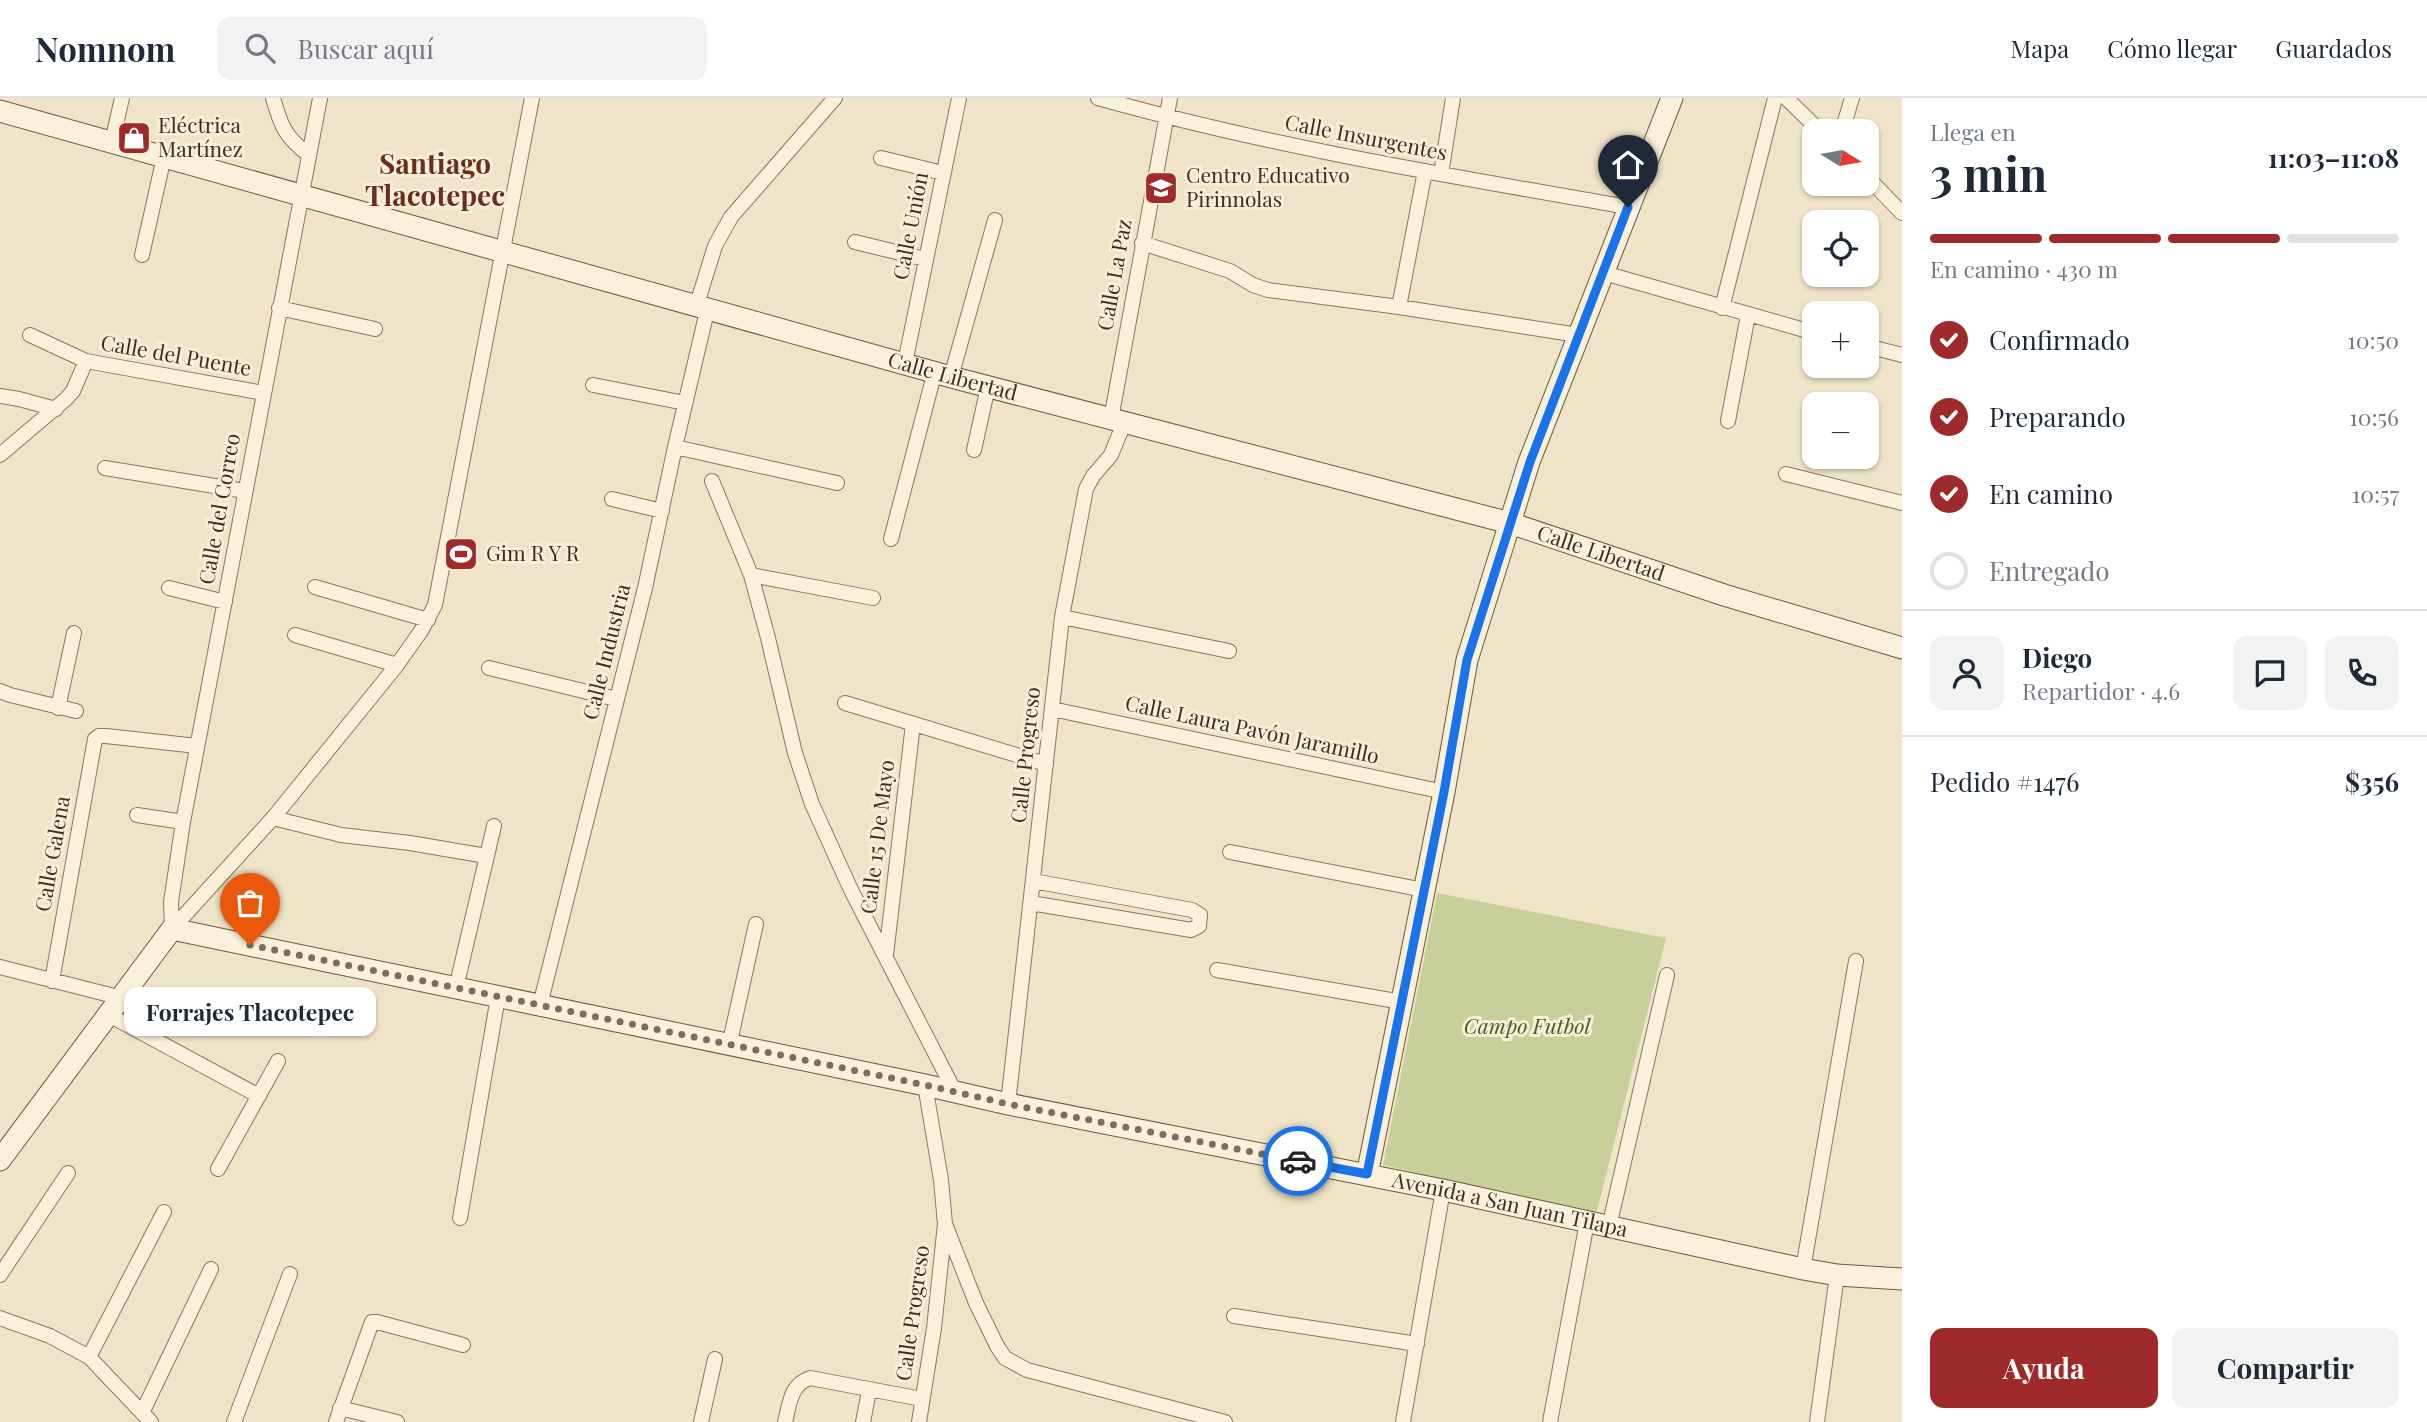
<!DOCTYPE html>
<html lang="es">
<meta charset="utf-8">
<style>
:root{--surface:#fff;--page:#f2f2f3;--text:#1f2937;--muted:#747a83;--line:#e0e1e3;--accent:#9e2a2b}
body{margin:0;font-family:"Playfair Display",serif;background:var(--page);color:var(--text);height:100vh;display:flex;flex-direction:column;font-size:26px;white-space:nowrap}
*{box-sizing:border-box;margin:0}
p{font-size:23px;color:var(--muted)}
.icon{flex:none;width:38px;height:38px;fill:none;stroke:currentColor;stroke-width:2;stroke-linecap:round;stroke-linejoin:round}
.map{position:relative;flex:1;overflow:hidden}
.side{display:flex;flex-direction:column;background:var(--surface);width:525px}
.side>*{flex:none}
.needle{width:46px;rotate:101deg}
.tools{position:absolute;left:1802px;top:21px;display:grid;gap:14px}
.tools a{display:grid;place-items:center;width:77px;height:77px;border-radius:14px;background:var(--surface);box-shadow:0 2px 5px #0004;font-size:35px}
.pin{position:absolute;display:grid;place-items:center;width:60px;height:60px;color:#fff;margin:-72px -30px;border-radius:50% 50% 50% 0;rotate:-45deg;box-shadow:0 0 7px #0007}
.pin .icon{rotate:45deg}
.courier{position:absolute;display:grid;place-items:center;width:70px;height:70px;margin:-35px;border:5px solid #1a73e8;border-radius:50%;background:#fff;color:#222;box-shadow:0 2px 9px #0007}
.bubble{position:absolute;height:49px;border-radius:14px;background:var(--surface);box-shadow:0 2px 5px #0004;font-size:23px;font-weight:700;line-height:49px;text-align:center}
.overview em{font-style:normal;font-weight:700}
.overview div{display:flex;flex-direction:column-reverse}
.overview{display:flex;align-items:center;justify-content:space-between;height:119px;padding:0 28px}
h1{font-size:46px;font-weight:700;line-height:52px}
.bar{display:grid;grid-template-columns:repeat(4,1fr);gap:10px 7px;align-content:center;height:84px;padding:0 28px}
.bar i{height:9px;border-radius:5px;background:var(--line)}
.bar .current{background:var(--accent)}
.bar p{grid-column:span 4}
.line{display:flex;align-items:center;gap:18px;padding:0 28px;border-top:2px solid var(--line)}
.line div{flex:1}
.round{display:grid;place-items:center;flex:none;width:74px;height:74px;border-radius:14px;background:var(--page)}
ol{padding:0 28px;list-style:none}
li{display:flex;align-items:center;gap:21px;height:77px}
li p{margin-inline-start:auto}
li .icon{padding:7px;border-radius:50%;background:var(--accent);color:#fff;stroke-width:4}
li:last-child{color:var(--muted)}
li i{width:38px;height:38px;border:4px solid var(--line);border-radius:50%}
.primary-button{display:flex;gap:14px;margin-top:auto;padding:14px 28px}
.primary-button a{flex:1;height:80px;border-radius:14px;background:var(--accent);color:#fff;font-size:28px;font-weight:700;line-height:80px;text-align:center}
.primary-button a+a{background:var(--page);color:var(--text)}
header{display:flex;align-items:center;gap:42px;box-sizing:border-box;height:98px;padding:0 35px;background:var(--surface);border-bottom:2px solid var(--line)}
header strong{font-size:33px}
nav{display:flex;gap:38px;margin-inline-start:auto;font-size:24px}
.search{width:490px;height:63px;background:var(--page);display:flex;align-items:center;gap:18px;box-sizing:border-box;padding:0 24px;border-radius:14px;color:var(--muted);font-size:26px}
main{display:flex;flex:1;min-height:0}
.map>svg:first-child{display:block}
.green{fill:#c9cf9b}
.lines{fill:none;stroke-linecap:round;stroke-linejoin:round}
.street-casing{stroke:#8d765c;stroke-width:16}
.secondary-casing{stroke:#6f573f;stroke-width:23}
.street{stroke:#faf1dc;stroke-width:14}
.secondary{stroke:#faf1dc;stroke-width:21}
.done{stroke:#7c6e5b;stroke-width:7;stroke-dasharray:0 12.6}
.route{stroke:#1a73e8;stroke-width:9}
.labels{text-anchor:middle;stroke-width:6;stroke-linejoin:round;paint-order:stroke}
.poi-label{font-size:21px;fill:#3d2e20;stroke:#f7eed8;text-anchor:start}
.street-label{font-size:21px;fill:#3d2e20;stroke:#f7eed8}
.park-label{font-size:21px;font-style:italic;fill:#4d5a26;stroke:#f7eed8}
.district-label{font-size:28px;font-weight:bold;fill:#6b2e1e;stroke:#f7eed8}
</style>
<header>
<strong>Nomnom</strong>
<div class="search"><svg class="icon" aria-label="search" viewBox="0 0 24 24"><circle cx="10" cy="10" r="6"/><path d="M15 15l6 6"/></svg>Buscar aquí</div>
<nav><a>Mapa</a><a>Cómo llegar</a><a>Guardados</a></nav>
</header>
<main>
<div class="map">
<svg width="1902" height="1324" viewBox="0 0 1902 1324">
<rect width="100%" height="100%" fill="#f0e4c8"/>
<!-- green -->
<path class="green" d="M1437,795L1666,840L1596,1117L1383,1067Z"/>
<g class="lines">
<!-- street casing -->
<g class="street-casing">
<path id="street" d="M273,0C281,28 285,39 309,57
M1098,0C1272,49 1450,78 1628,109
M1786,0L1820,33
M1842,33L1852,0
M112,44L122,0
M881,60L943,75
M1441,76L1453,0
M1867,79L1902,115
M855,144L925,161
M1142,145L1230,173L1253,187L1268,192L1399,209L1578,237
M142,157L164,59
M1604,175L1815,235
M697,206L715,148L731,119L835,0
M1399,209L1425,73
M279,210L375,231
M1722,210L1775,0
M30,237L86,263L263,295
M1867,248L1902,257
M905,265L959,0
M951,279L995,122
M593,287L685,305
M0,298L19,301L56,311
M1111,321L1170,0
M1728,323L1748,217
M675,349L837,385
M974,352L988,289
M0,357L66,301L73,293L86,263
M105,370L245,393
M1786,376L1902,405
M712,383L751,477L768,540L795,655L812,706L851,792L955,994
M612,401L662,413
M891,441L935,273
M751,477L873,500
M315,489L428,522
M169,490L225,504
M1062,519L1229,553
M295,537L397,567
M489,570L616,601
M0,593L10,597L76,613
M845,605L1046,666
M58,610L74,535
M1052,611L1444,694
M137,717L183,724
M273,720L341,737L410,745L486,758
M1230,754L1424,792
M1031,805L1191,832L1199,828L1200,817L1192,812L1033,783
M172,831L273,720L397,567L421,533L435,507L532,0
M172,831L171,804L183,724L320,0
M886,857L913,626
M0,869L122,900
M1217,872L1402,904
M52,883L95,641L99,638H106L197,648
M456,890L494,728
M540,907L645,490L675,349L708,209
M109,917L259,998
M729,948L756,826
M1008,1006L1062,519L1086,391L1093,378L1111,357L1124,325
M218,1071L278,963
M460,1120L498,899
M945,1126L976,1205L997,1248L1005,1260L1027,1272L1225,1324
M1609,1129L1667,877
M1803,1171L1856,863
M0,1177L68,1075
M1234,1218L1417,1246
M0,1220L50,1238L89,1259L151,1324
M89,1259L164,1114
M340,1310L397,1324
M142,1315L211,1171
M234,1324L290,1176
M336,1324L372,1224H377L463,1247
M701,1324L715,1261
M785,1324C790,1305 790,1287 810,1280L922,1301
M863,1324L869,1293
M919,1324L934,1230L945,1126L941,1082L925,987
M1403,1324L1443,1092
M1550,1324L1587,1124
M1817,1324L1837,1177"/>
</g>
<!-- secondary casing -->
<g class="secondary-casing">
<g id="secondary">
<path id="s1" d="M0,13L951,279L1510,425L1724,497L1902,550"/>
<path id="s2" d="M0,1062L172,831L925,987L1008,1006L1443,1092L1803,1171L1837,1177L1902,1181"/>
<path d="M1367,1077L1444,694L1467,562L1529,364L1672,0"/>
</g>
</g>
<!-- street -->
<use href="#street" class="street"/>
<!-- secondary -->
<use href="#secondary" class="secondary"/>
</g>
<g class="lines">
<!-- done -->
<path class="done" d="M250,847L925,987L1008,1006L1298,1063"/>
<!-- route -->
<path class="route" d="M1298,1063L1367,1076L1444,694L1467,562L1530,364L1628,109"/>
</g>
<!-- icons -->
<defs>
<g id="shop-square" transform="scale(1.75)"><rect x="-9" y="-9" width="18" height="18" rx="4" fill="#9e2a2b" stroke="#f7eed8"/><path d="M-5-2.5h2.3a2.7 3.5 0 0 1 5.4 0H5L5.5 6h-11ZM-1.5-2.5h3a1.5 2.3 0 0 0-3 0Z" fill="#fff"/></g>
<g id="school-square" transform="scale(1.75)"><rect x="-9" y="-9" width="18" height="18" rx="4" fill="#9e2a2b" stroke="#f7eed8"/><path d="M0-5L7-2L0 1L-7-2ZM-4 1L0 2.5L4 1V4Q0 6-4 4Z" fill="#fff"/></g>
<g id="stadium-square" transform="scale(1.75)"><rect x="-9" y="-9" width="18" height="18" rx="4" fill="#9e2a2b" stroke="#f7eed8"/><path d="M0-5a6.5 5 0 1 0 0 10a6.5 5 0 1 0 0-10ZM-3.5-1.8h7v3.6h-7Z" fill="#fff"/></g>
</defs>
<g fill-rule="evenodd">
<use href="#shop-square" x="134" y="40"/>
<use href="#school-square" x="1161" y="90"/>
<use href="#stadium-square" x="461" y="456"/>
</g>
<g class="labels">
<!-- poi labels -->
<g class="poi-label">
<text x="158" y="35">Eléctrica<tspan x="158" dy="24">Martínez</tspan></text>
<text x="1186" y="85">Centro Educativo<tspan x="1186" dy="24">Pirinnolas</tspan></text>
<text x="486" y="463">Gim R Y R</text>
</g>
<!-- street labels -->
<g class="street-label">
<text transform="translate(1366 40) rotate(11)" y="7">Calle Insurgentes</text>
<text transform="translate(911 128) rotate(-79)" y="7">Calle Unión</text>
<text transform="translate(1115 177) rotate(-80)" y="7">Calle La Paz</text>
<text transform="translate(176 258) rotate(10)" y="7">Calle del Puente</text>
<text dy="7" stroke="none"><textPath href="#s1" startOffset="989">Calle Libertad</textPath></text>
<text transform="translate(220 411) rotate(-80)" y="7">Calle del Correo</text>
<text dy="7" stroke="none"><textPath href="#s1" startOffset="1661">Calle Libertad</textPath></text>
<text transform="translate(607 554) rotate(-76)" y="7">Calle Industria</text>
<text transform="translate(1252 632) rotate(12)" y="7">Calle Laura Pavón Jaramillo</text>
<text transform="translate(1026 657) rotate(-84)" y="7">Calle Progreso</text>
<text transform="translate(878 739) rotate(-83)" y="7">Calle 15 De Mayo</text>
<text transform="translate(53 756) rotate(-80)" y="7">Calle Galena</text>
<text dy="7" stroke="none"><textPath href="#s2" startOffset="1654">Avenida a San Juan Tilapa</textPath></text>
<text transform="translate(913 1215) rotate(-82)" y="7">Calle Progreso</text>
</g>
<!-- park labels -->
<g class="park-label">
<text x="1527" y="936">Campo Futbol</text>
</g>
<!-- district labels -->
<g class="district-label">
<text x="435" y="76">Santiago<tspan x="435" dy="32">Tlacotepec</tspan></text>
</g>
</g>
</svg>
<div class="tools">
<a><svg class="needle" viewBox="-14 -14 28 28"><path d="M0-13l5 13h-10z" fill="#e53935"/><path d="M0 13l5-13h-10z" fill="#747a83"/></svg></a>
<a><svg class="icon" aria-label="locate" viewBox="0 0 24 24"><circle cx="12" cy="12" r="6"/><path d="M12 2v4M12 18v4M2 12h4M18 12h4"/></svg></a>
<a>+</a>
<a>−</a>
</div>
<div class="pin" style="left:250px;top:847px;background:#ea580c"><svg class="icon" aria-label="bag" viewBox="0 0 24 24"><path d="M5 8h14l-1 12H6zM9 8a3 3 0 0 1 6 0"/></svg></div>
<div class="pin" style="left:1628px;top:109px;background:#1f2937"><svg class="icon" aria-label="home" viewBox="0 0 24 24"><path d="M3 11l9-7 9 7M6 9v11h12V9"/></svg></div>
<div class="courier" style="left:1298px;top:1063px"><svg class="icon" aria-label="car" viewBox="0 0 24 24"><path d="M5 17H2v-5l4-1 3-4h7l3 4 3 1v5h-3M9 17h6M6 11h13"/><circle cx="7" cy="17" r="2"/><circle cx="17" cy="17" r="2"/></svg></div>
<div class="bubble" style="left:124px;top:889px;width:252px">Forrajes Tlacotepec</div>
</div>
<section class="side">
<div class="overview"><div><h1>3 min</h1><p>Llega en</p></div><em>11:03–11:08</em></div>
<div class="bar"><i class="current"></i><i class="current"></i><i class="current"></i><i></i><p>En camino · 430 m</p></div>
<ol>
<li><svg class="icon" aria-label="check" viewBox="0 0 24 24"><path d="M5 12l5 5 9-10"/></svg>Confirmado<p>10:50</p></li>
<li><svg class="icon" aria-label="check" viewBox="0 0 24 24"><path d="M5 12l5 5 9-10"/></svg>Preparando<p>10:56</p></li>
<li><svg class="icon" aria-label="check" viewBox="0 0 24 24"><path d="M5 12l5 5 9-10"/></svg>En camino<p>10:57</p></li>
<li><i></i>Entregado</li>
</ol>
<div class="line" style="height:126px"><a class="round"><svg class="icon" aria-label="person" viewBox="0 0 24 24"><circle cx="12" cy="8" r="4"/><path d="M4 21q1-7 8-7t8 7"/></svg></a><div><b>Diego</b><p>Repartidor · 4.6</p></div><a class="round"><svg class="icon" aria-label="chat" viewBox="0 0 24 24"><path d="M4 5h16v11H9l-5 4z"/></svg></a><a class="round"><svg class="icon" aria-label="phone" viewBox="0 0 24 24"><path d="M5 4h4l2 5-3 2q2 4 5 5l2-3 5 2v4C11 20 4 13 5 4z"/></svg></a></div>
<div class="line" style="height:91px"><div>Pedido #1476</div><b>$356</b></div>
<div class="primary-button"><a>Ayuda</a><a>Compartir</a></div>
</section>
</main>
